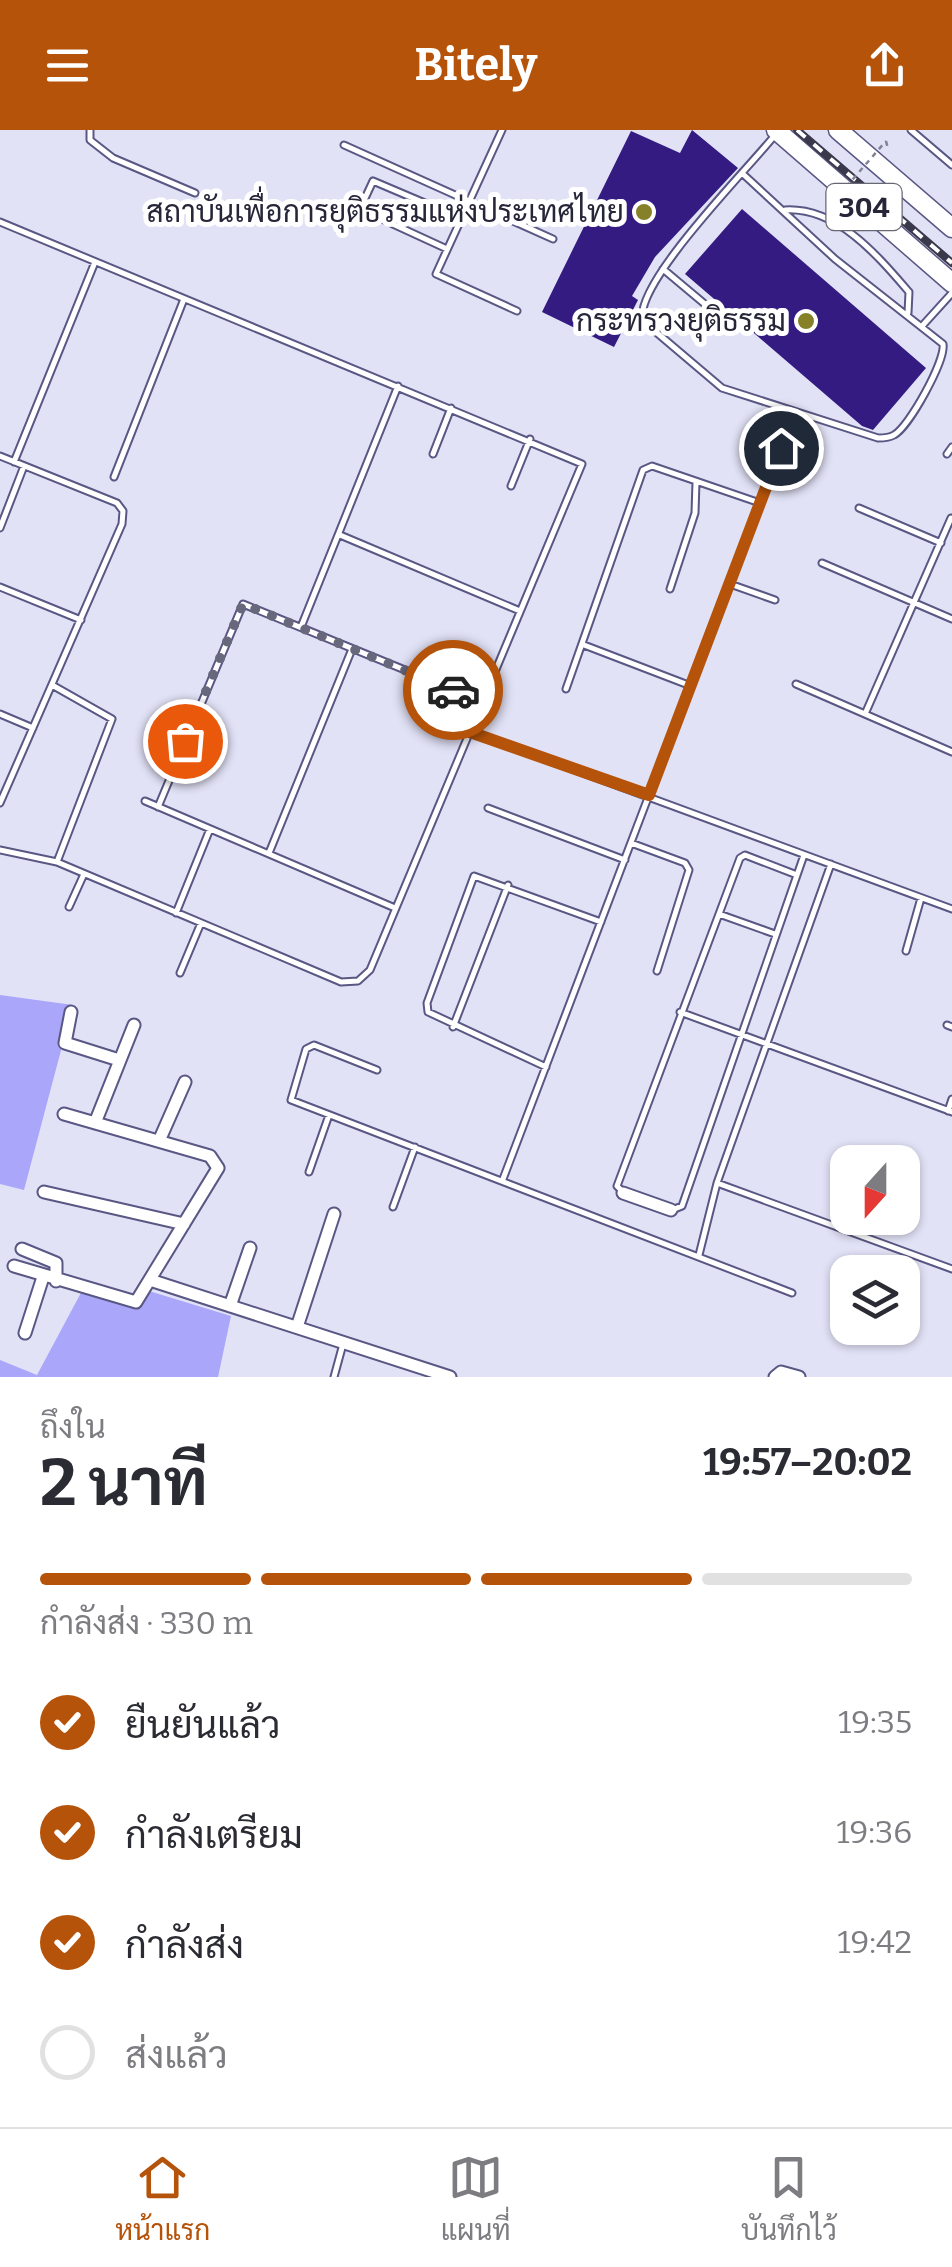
<!DOCTYPE html>
<html lang="th">
<meta charset="utf-8">
<style>
:root{--surface:#fff;--page:#f7f7f7;--text:#2b2b33;--muted:#7c7c81;--line:#e1e1e2;--accent:#b45309}
body{margin:0;font-family:Bitter,Sarabun,serif;background:var(--page);color:var(--text);height:100vh;display:flex;flex-direction:column;font-size:38px;white-space:nowrap}
*{box-sizing:border-box;margin:0}
p{font-size:32px;color:var(--muted)}
.icon{flex:none;width:55px;height:55px;fill:none;stroke:currentColor;stroke-width:2;stroke-linecap:round;stroke-linejoin:round}
.map{position:relative;height:1247px;overflow:hidden}
.sheet{display:flex;flex-direction:column;background:var(--surface);flex:1}
.sheet>*{flex:none}
.needle{width:65px;rotate:201deg}
.fabs{position:absolute;left:830px;top:1015px;display:grid;gap:20px}
.fabs a{display:grid;place-items:center;width:90px;height:90px;border-radius:20px;background:var(--surface);box-shadow:0 2px 8px #0004;font-size:50px}
.pin{position:absolute;display:grid;place-items:center;width:85px;height:85px;color:#fff;margin:-42px;border:5px solid #fff;border-radius:50%;box-shadow:0 2px 10px #0007}
.courier{position:absolute;display:grid;place-items:center;width:100px;height:100px;margin:-50px;border:8px solid #b45309;border-radius:50%;background:#fff;color:#222;box-shadow:0 2px 12px #0007}
.headline em{font-style:normal;font-weight:700}
.headline div{display:flex;flex-direction:column-reverse}
.headline{display:flex;align-items:center;justify-content:space-between;height:170px;padding:0 40px}
h1{font-size:65px;font-weight:700;line-height:75px}
.bar{display:grid;grid-template-columns:repeat(4,1fr);gap:15px 10px;align-content:center;height:120px;padding:0 40px}
.bar i{height:12px;border-radius:8px;background:var(--line)}
.bar .current{background:var(--accent)}
.bar p{grid-column:span 4}
ol{padding:0 40px;list-style:none}
li{display:flex;align-items:center;gap:30px;height:110px}
li p{margin-inline-start:auto}
li .icon{padding:10px;border-radius:50%;background:var(--accent);color:#fff;stroke-width:4}
li:last-child{color:var(--muted)}
li i{width:55px;height:55px;border:5px solid var(--line);border-radius:50%}
header{display:flex;justify-content:space-between;align-items:center;height:130px;padding:0 40px;background:var(--accent);color:#fff;font-size:45px;font-weight:700}
.menu{display:flex;justify-content:space-around;align-items:center;height:140px;border-top:2px solid var(--line);background:var(--surface);font-size:28px;color:var(--muted)}
.menu a{display:grid;justify-items:center;gap:5px}
.menu .current{color:var(--accent)}
.map>svg:first-child{display:block}
.green{fill:#aaa6fa}
.building{fill:#341b81}
.lines{fill:none;stroke-linecap:round;stroke-linejoin:round}
.lane-casing{stroke:#595783;stroke-width:9}
.street-casing{stroke:#595783;stroke-width:15}
.primary-casing{stroke:#595783;stroke-width:21}
.path{stroke:#838296;stroke-width:2.5;stroke-dasharray:5 5;stroke-linecap:butt}
.lane{stroke:#fff;stroke-width:5}
.street{stroke:#fff;stroke-width:11}
.primary{stroke:#fff;stroke-width:18}
.rail-casing{stroke:#3a394c;stroke-width:8}
.rail{stroke:#fff;stroke-width:4;stroke-dasharray:11;stroke-linecap:butt}
.path-bridge{stroke:#838296;stroke-width:2.5;stroke-dasharray:5 5;stroke-linecap:butt}
.done{stroke:#68687c;stroke-width:10;stroke-dasharray:0 18}
.route{stroke:#b45309;stroke-width:12}
.poi-dot{fill:#868028;stroke:#fff;stroke-width:4}
.labels{text-anchor:middle;stroke-width:10;stroke-linejoin:round;paint-order:stroke}
.shield{fill:#fff;stroke:#686774;stroke-width:2.5}
.shield-label{font-size:28px;font-weight:bold;fill:#272639}
.poi-label{font-size:30px;fill:#272639;stroke:#fff;text-anchor:end}
</style>
<header><svg class="icon" aria-label="menu" viewBox="0 0 24 24"><path d="M4 6h16M4 12h16M4 18h16"/></svg>Bitely<svg class="icon" aria-label="share" viewBox="0 0 24 24"><path d="M12 15V3M7 8l5-5 5 5M5 13v7h14v-7"/></svg></header>
<div class="map">
<svg width="952" height="1247" viewBox="0 0 952 1247">
<rect width="100%" height="100%" fill="#e2e2f7"/>
<!-- green -->
<path class="green" d="M0,865L73,875L24,1060L0,1054Z
M83,1159L138,1179L149,1161L231,1186L218,1247H0V1230L37,1245Z"/>
<!-- building -->
<path class="building" d="M692,0L738,38L655,127L632,166L638,170L614,217L542,182L631,1L680,23Z
M742,79L926,238L873,300L862,296L685,144Z"/>
<g class="lines">
<!-- lane casing -->
<g class="lane-casing">
<path id="lane" d="M90,0V10L113,28L195,63
M502,0L436,144L517,181
M911,0L952,35
M344,15L553,109
M743,44L835,129L943,214C946,230 909,297 894,305C889,308 884,308 878,308L722,258L643,191C632,155 749,38 775,5
M785,80C837,77 877,125 909,162L908,183
M0,92L582,334L370,840L358,851L341,852L57,732L112,589L52,555
M447,119L360,79L373,51L460,88
M663,139L731,196
M923,195L952,163
M433,324L451,278
M947,324L952,317
M0,326L117,373L123,381L122,394L0,673
M14,332L95,132
M114,347L184,169
M511,356L530,309
M859,378L941,413
M0,398L24,336
M340,405L520,481
M822,433L952,489
M730,454L775,470
M0,457L81,490
M670,459L695,383L696,352
M301,497L398,256
M584,515L691,556
M796,554L952,622
M566,559L643,340L652,336L760,373
M0,584L33,598
M865,584L951,388
M472,602L952,779
M145,671L395,778
M158,677L243,474L481,571
M488,678L625,730
M631,713L685,733L689,740L657,841
M0,720L57,732
M269,723L352,519
M69,777L84,744
M176,783L210,699
M719,784L775,804
M906,821L921,768
M180,843L201,793
M680,882L952,982
M947,895L952,897
M453,897L508,755
M546,937L428,882L427,873L474,746L601,792
M377,940L314,915L306,919L291,970L792,1163
M948,981L952,969
M309,1042L329,985
M503,1049L781,318
M717,1053L952,1139
M621,1060L617,1056L740,728L745,725L797,745
M393,1077L415,1017
M672,1080L682,1076L804,725
M699,1125L717,1053L831,734
M334,1247L343,1214"/>
</g>
<!-- street casing -->
<g class="street-casing">
<path id="street" d="M71,882L65,913L119,930
M95,993L134,895
M159,1011L185,952
M44,1062L184,1094
M623,1063L671,1080
M22,1119L56,1133V1151
M14,1136L136,1172L218,1038L210,1026L64,984
M150,1150L450,1247
M230,1176L250,1118
M297,1197L334,1084
M25,1203L43,1147
M775,1247L781,1242L799,1247"/>
</g>
<!-- primary casing -->
<g class="primary-casing">
<path id="primary" d="M776,0L952,153
M838,0L952,98"/>
</g>
<!-- path -->
<path class="path" d="M886,11L888,19
M833,72L837,80"/>
<!-- lane -->
<use href="#lane" class="lane"/>
<!-- street -->
<use href="#street" class="street"/>
<!-- primary -->
<use href="#primary" class="primary"/>
<!-- rail casing -->
<g class="rail-casing">
<path id="rail" d="M797,0L952,133"/>
</g>
<!-- rail -->
<use href="#rail" class="rail"/>
<!-- path-bridge -->
<path class="path-bridge" d="M833,72L886,11"/>
</g>
<g class="lines">
<!-- done -->
<path class="done" d="M185,611L243,474L453,560"/>
<!-- route -->
<path class="route" d="M453,560L482,572L470,602L649,665L781,318"/>
</g>
<!-- markers -->
<g class="poi-dot">
<circle cx="644" cy="82" r="10"/>
<circle cx="806" cy="191" r="10"/>
</g>
<g class="labels">
<!-- shield labels -->
<rect class="shield" x="826.5" y="54" width="75" height="46" rx="8"/>
<g class="shield-label">
<text x="864" y="87">304</text>
</g>
<!-- poi labels -->
<g class="poi-label">
<text x="624" y="92">สถาบันเพื่อการยุติธรรมแห่งประเทศไทย</text>
<text x="786" y="201">กระทรวงยุติธรรม</text>
</g>
</g>
</svg>
<div class="fabs">
<a><svg class="needle" viewBox="-14 -14 28 28"><path d="M0-13l5 13h-10z" fill="#e53935"/><path d="M0 13l5-13h-10z" fill="#7c7c81"/></svg></a>
<a><svg class="icon" aria-label="layers" viewBox="0 0 24 24"><path d="M12 4l9 5-9 5-9-5zM3 14l9 5 9-5"/></svg></a>
</div>
<div class="pin" style="left:185px;top:611px;background:#ea580c"><svg class="icon" aria-label="bag" viewBox="0 0 24 24"><path d="M5 8h14l-1 12H6zM9 8a3 3 0 0 1 6 0"/></svg></div>
<div class="pin" style="left:781px;top:318px;background:#1f2937"><svg class="icon" aria-label="home" viewBox="0 0 24 24"><path d="M3 11l9-7 9 7M6 9v11h12V9"/></svg></div>
<div class="courier" style="left:453px;top:560px"><svg class="icon" aria-label="car" viewBox="0 0 24 24"><path d="M5 17H2v-5l4-1 3-4h7l3 4 3 1v5h-3M9 17h6M6 11h13"/><circle cx="7" cy="17" r="2"/><circle cx="17" cy="17" r="2"/></svg></div>
</div>
<section class="sheet">
<div class="headline"><div><h1>2 นาที</h1><p>ถึงใน</p></div><em>19:57–20:02</em></div>
<div class="bar"><i class="current"></i><i class="current"></i><i class="current"></i><i></i><p>กำลังส่ง · 330 m</p></div>
<ol>
<li><svg class="icon" aria-label="check" viewBox="0 0 24 24"><path d="M5 12l5 5 9-10"/></svg>ยืนยันแล้ว<p>19:35</p></li>
<li><svg class="icon" aria-label="check" viewBox="0 0 24 24"><path d="M5 12l5 5 9-10"/></svg>กำลังเตรียม<p>19:36</p></li>
<li><svg class="icon" aria-label="check" viewBox="0 0 24 24"><path d="M5 12l5 5 9-10"/></svg>กำลังส่ง<p>19:42</p></li>
<li><i></i>ส่งแล้ว</li>
</ol>
</section>
<nav class="menu">
<a class="current"><svg class="icon" aria-label="home" viewBox="0 0 24 24"><path d="M3 11l9-7 9 7M6 9v11h12V9"/></svg>หน้าแรก</a>
<a><svg class="icon" aria-label="map" viewBox="0 0 24 24"><path d="M3 6l6-2 6 2 6-2v14l-6 2-6-2-6 2zM9 4v14M15 6v14"/></svg>แผนที่</a>
<a><svg class="icon" aria-label="saved" viewBox="0 0 24 24"><path d="M7 4h10v16l-5-4-5 4z"/></svg>บันทึกไว้</a>
</nav>
